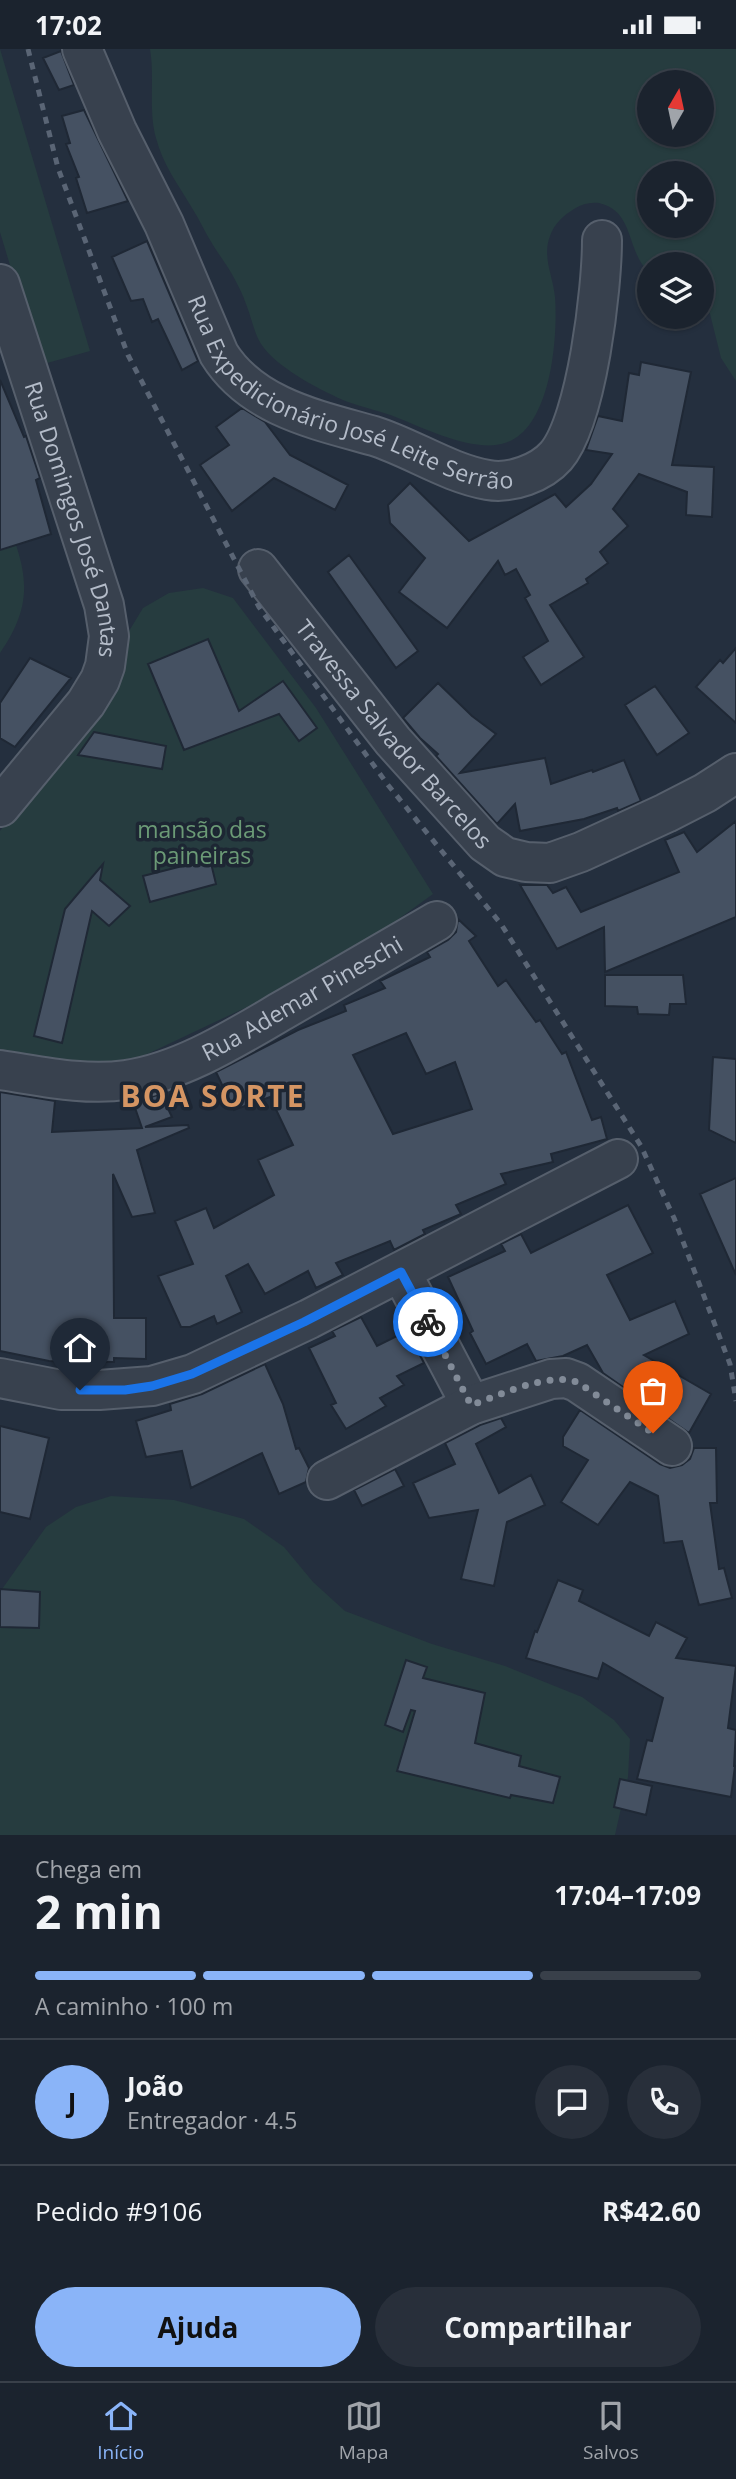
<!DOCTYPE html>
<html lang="pt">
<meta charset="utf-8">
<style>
:root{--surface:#1b232e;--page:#282f3a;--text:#f1f3f6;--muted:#a0a4aa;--line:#39404a;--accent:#8ab4f8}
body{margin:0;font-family:"Open Sans",sans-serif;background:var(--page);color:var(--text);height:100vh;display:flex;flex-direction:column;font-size:26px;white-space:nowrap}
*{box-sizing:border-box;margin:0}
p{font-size:23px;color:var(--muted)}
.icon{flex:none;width:38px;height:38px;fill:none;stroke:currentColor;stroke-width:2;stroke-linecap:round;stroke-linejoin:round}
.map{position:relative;height:1786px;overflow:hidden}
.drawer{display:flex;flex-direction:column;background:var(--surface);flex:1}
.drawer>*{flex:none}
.needle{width:46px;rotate:9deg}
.fabs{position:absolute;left:637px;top:21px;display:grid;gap:14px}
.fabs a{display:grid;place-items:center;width:77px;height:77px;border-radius:50%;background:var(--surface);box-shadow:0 2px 5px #0004,0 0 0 2px var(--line);font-size:35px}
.pin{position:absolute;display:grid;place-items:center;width:60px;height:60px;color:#fff;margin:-72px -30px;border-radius:50% 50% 50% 0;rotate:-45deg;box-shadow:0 0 7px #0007}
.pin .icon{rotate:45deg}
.courier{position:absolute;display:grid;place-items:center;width:70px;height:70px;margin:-35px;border:5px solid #1a73e8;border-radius:50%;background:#fff;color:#222;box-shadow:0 2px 9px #0007}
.overview em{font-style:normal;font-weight:700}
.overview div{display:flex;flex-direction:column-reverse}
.overview{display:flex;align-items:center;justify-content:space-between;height:119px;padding:0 35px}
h1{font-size:46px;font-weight:700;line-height:52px}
.bar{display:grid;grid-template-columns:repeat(4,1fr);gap:10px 7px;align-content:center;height:84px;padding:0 35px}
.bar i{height:9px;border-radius:5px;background:var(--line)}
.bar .active{background:var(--accent)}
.bar p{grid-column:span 4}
.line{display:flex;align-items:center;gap:18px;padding:0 35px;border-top:2px solid var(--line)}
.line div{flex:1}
.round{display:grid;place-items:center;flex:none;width:74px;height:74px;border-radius:37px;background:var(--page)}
.action{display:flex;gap:14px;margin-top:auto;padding:14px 35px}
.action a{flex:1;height:80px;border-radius:42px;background:var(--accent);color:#111;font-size:28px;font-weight:700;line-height:80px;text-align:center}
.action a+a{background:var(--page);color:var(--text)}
.status{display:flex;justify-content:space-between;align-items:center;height:49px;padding:0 35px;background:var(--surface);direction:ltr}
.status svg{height:19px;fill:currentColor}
.menu{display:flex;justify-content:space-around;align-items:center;height:98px;border-top:2px solid var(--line);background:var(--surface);font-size:19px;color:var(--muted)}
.menu a{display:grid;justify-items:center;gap:4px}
.menu .active{color:var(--accent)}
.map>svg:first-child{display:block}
.green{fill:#263c3f;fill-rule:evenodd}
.building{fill:#455162;stroke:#1f2835;stroke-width:2;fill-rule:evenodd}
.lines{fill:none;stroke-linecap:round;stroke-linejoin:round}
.minor-casing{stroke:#565f6c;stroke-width:42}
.minor{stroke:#38414e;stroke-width:38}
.rail{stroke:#5a6575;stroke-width:5;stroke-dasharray:7 7;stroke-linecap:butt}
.done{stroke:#828b98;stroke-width:7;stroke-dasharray:0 12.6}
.route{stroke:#1a73e8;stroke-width:9}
.labels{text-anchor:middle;stroke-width:7;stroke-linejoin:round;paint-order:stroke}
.street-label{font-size:23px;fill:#b4bcc9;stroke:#1d2633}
.park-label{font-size:23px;fill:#6b9a76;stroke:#1d2633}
.district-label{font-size:30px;font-weight:bold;letter-spacing:2px;fill:#d59563;stroke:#1d2633}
</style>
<div class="status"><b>17:02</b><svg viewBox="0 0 49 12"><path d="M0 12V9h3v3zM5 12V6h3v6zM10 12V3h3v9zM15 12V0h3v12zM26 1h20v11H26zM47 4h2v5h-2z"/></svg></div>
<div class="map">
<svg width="736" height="1786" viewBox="0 0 736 1786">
<rect width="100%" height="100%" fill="#242f3e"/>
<!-- green -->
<path class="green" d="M0,0L90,302L40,316L0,183Z
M150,0H736V332L721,309L710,265L702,251V215H649V223C626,203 635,162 599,154C590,153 582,155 574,160C564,166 554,175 550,187C542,208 553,227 555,248C558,289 551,380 505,394C475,404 426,380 398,369C382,362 364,359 348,353C323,343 280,320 264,299C254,287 252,269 246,255C243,246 238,236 233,227C227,216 219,206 213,196C205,184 200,171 192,159C178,135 163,116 156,89C148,61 155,29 150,0ZM649,33H702V86H649ZM649,124H702V177H649Z
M0,452C22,512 41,545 0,604Z
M203,539L233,549L316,659L433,845L382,882L306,930L141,1008L97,1020L0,1004V782L100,653L123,592L143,559L169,544Z
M111,1447L174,1451L244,1470L284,1498L313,1533L345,1562L432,1595L505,1617L582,1648L614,1671L630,1690L628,1728L615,1786H0V1543L46,1478L76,1458Z"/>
<!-- building -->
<path class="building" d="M61,2L74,36L59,41L43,9Z
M84,61L128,152L87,164L76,129L79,128L66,95L70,94L62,67Z
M147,192L198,312L182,321L158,270L152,273L143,250L131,252L112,208Z
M641,313L691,323L672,416L714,418L712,468L686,466L687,443L639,425L613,460L628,477L600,503L608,514L586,530L588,534L550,556L584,608L541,636L523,608L548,592L525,549L530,546L516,520L505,526L498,512L447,579L399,543L425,509L390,474L388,456L410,434L469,492L555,445L566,458L591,435L612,405L586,401L598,367L622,372L629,324L639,326Z
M0,331L24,388L26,387L40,429L36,431L51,485L0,501Z
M242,359L265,373L290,406L348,436L335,461L274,429L232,462L200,416L229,396L216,378Z
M349,506L418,602L396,619L328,523Z
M208,590L239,662L283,632L317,679L299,692L279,665L184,701L148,615Z
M736,599V674L696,638L720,611L723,614Z
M30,609L71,629L15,698L0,689V654Z
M438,634L472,667L496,685L460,724L545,709L551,735L592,721L593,723L624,711L641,752L618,762L617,759L584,770L520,782L515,755L497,775L436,707L438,705L420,689L403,669Z
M655,637L689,684L657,706L625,656Z
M94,683L166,697L162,720L78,706Z
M736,772V868L605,923L604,878L557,900L520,836H547L553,844L566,838L581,863L679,823L665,791L684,783L697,803Z
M210,810L216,835L150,853L143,827Z
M103,815L100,831L130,857L109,877L92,862L62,994L34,987L65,860Z
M458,870L476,887L469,892L498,937L506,931L536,973L540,971L562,1005L566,1003L592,1071L601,1068L607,1090L551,1105L553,1113L501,1125L506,1135L456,1156L461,1165L423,1181L425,1185L394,1201L390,1192L336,1214L343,1226L316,1239L308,1222L265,1245L248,1215L226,1227L242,1263L217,1275L214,1267L190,1278H181L158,1227L193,1215L175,1172L206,1159L214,1179L274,1146L258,1111L293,1096L270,1048L234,1061L216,1023L298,981L346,962L344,956L385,939L380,932L430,908L427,903L448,891L456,883ZM406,984L426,1025L455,1013L472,1060L393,1085L353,1006Z
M605,926H683L686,955H670L669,966L638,965L637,958L605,957Z
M713,1008L736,1010V1094L709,1081Z
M0,1043L55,1052L52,1083L142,1079L133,1053L161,1045L172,1068L145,1078L188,1076L189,1079L137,1101L155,1164L132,1168L113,1125L114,1267V1269H146V1310L114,1309V1313L49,1312L0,1302Z
M736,1129V1226L700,1145Z
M628,1156L653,1204L607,1226L630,1271L675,1252L689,1285L644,1306L711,1345L689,1384L603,1324L587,1296L563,1307L536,1312L527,1295L486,1315L470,1284L473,1282L448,1228L505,1202L501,1195L521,1185L531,1204Z
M361,1268L377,1297L407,1282L424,1314L397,1327L404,1336L380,1349L386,1357L346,1380L331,1356L336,1354L309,1299L335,1287L332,1282Z
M265,1315L283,1355L296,1400L299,1399L309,1419L306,1433L279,1445L262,1404L191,1439L182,1402L146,1408L136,1372L171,1361L170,1355L202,1345Z
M580,1361L660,1415L670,1419L682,1416L690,1410L694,1399H716L717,1454H710L719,1520L724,1519L732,1549L699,1556L682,1492L664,1494L658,1447L630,1433L598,1476L561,1453L588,1411L563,1397V1388Z
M501,1369L506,1378L476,1395L499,1444L531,1426L545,1456L507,1473L494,1537L461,1530L478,1461L429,1469L413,1434L455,1415L445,1394L480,1376Z
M0,1377L49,1389L30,1470L0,1463Z
M395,1420L404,1437L362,1457L354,1441Z
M558,1531L583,1541L579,1552L649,1587L656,1573L687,1589L676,1609L736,1617L728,1679L736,1681L734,1717H735L731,1748L637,1730L647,1691L652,1692L663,1649L603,1614L598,1630L526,1609L535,1582L537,1583Z
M0,1540L40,1543L39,1579L0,1578Z
M406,1611L427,1618L423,1629L485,1644L475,1694L521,1707L519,1717L560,1728L553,1754L511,1746L510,1749L397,1722L415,1662L411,1661L403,1683L385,1676Z
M620,1730L652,1737L646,1766L614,1758Z"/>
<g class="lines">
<!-- minor casing -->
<g class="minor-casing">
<g id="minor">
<path id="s1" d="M82,0L117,82L164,175L219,305C252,358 317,371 374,387C412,399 448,424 488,431C511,435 541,424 556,407C587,371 602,239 602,191"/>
<path id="s2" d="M0,235L104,556L109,587L105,617L100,631L86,654L0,758"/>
<path id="s3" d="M258,520L393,692L485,794L505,808L526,813L550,814L581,803L666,764L705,744L736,724"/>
<path id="s4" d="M0,1021C41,1027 84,1037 126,1031C182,1023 237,988 285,960C336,931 387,901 437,872"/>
<path d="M401,1223L471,1356"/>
<path d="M0,1329L61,1341H99L152,1337L193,1325L309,1270L618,1110"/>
<path d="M327,1431L471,1356L551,1330L566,1329L577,1333L672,1397"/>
</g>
</g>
<!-- minor -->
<use href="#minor" class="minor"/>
<!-- rail -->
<path class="rail" d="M28,0L58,119L128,306L259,558L388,736L501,875L641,1097L674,1169L730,1315L736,1352"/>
</g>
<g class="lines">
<!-- done -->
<path class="done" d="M428,1273L471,1356C501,1346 547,1323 577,1333L653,1384"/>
<!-- route -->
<path class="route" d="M80,1341H125L152,1337L192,1325L304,1273L401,1223L428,1273"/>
</g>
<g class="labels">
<!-- street labels -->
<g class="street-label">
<text dy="8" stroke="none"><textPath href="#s1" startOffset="467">Rua Expedicionário José Leite Serrão</textPath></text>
<text dy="8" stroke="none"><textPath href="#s2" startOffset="247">Rua Domingos José Dantas</textPath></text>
<text dy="8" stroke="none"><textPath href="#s3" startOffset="214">Travessa Salvador Barcelos</textPath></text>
<text dy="8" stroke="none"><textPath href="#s4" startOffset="322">Rua Ademar Pineschi</textPath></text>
</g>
<!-- park labels -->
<g class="park-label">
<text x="202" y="789">mansão das<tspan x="202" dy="26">paineiras</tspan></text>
</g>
<!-- district labels -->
<g class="district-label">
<text x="213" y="1058">BOA SORTE</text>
</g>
</g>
</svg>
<div class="fabs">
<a><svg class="needle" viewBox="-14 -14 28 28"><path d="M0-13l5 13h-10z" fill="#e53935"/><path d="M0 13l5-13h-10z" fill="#a0a4aa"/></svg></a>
<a><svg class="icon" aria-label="locate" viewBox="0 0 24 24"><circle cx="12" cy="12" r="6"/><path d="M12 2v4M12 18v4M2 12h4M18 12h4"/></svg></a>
<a><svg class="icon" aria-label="layers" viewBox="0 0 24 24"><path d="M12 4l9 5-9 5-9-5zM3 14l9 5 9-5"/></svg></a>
</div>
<div class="pin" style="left:653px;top:1384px;background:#ea580c"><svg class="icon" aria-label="bag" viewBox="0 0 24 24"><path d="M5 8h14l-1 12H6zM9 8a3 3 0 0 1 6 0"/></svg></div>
<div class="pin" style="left:80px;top:1341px;background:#1f2937"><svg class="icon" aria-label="home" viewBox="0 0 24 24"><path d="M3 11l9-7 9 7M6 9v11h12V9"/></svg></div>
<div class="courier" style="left:428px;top:1273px"><svg class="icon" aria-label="bike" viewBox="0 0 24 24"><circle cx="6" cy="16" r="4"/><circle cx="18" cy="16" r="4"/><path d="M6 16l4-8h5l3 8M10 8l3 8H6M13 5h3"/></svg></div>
</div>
<section class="drawer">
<div class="overview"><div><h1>2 min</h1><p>Chega em</p></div><em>17:04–17:09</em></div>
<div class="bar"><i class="active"></i><i class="active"></i><i class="active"></i><i></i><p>A caminho · 100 m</p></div>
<div class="line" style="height:126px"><b class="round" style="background:var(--accent);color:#111">J</b><div><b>João</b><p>Entregador · 4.5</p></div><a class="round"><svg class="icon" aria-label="chat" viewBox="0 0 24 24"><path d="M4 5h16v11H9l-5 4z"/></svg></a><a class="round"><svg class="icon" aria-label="phone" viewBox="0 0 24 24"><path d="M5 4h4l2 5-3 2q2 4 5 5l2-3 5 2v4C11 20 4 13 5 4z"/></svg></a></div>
<div class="line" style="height:91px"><div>Pedido #9106</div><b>R$42.60</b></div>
<div class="action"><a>Ajuda</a><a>Compartilhar</a></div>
</section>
<nav class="menu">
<a class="active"><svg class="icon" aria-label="home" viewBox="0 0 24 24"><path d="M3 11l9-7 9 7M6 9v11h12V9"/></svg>Início</a>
<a><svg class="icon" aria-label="map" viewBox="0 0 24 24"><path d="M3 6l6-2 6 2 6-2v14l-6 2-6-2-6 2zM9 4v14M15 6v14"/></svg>Mapa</a>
<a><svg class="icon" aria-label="saved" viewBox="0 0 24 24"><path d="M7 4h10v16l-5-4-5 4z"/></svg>Salvos</a>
</nav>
